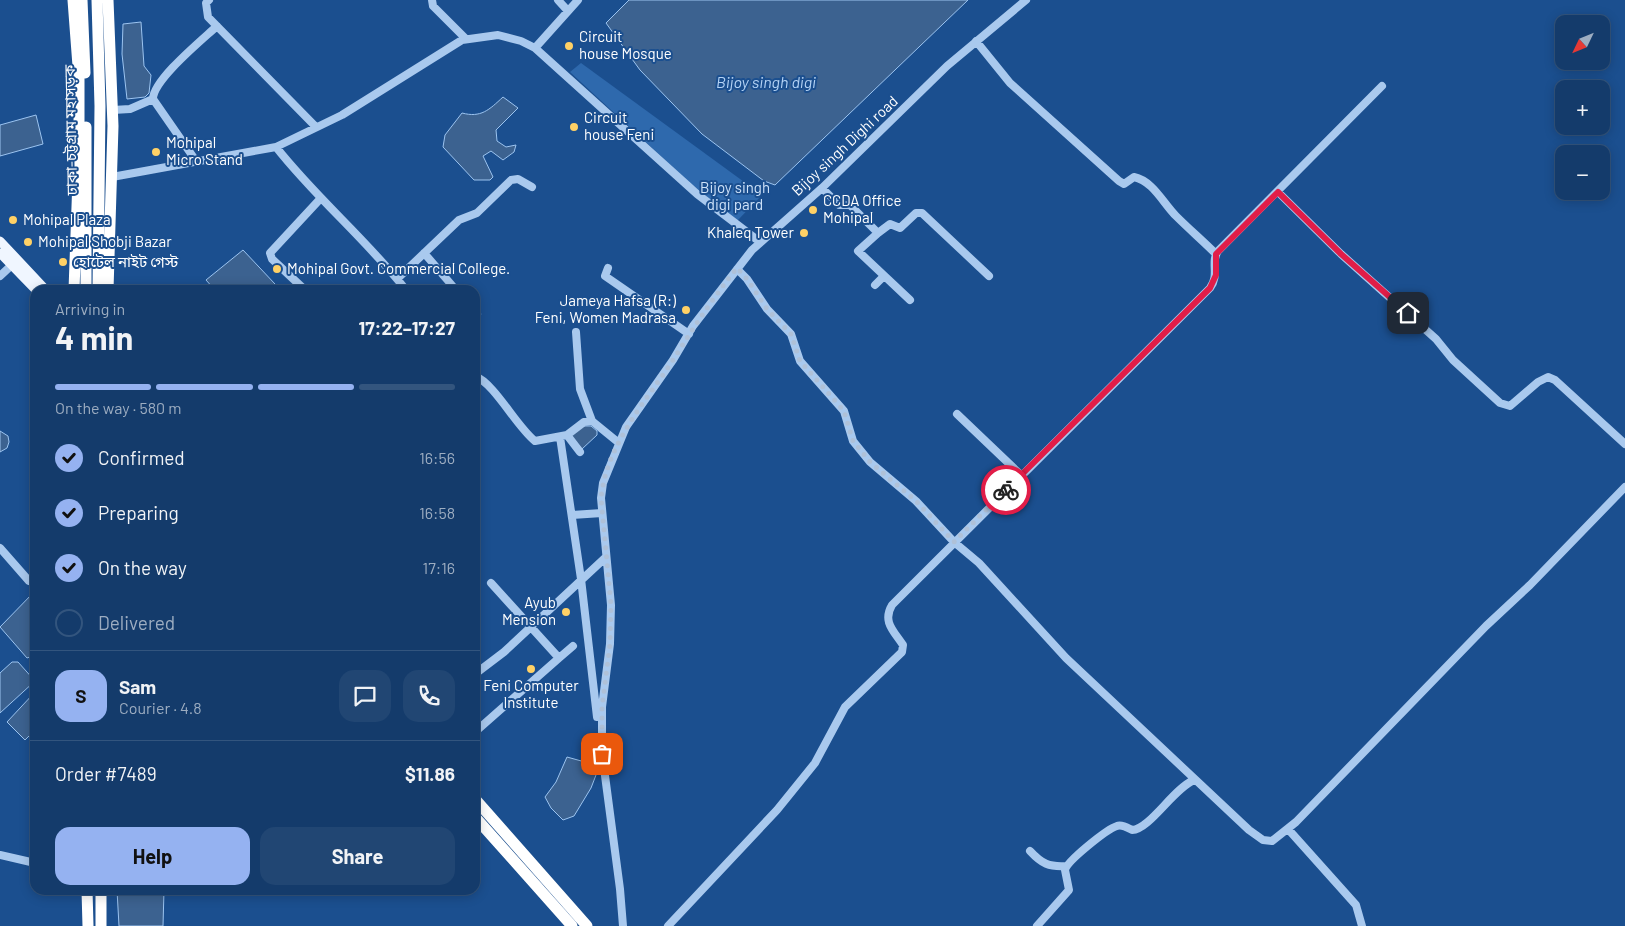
<!DOCTYPE html>
<meta charset="utf-8">
<style>
:root{--surface:#143b6b;--page:#214673;--text:#f1f3f6;--muted:#9dadc1;--line:#33557e;--accent:#95b2f1}
body{margin:0;font-family:Barlow,"Noto Sans Bengali",sans-serif;background:var(--page);color:var(--text);height:100vh;display:flex;flex-direction:column;font-size:19px;white-space:nowrap}
*{box-sizing:border-box;margin:0}
p{font-size:16px;color:var(--muted)}
.icon{flex:none;width:28px;height:28px;fill:none;stroke:currentColor;stroke-width:2;stroke-linecap:round;stroke-linejoin:round}
.map{position:relative;flex:1;overflow:hidden}
.details{position:absolute;left:30px;top:285px;width:450px;height:610px;display:flex;flex-direction:column;background:var(--surface);border-radius:15px;box-shadow:0 2px 12px #0003,0 0 0 1px var(--line)}
.details>*{flex:none}
.needle{width:32px;rotate:227deg}
.controls{position:absolute;left:1555px;top:15px;display:grid;gap:10px}
.controls a{display:grid;place-items:center;width:55px;height:55px;border-radius:10px;background:var(--surface);box-shadow:0 2px 12px #0003,0 0 0 1px var(--line);font-size:25px}
.pin{position:absolute;display:grid;place-items:center;width:42px;height:42px;color:#fff;margin:-21px;border-radius:10px;box-shadow:0 2px 8px #0006}
.courier{position:absolute;display:grid;place-items:center;width:50px;height:50px;margin:-25px;border:4px solid #e11d48;border-radius:50%;background:#fff;color:#222;box-shadow:0 1px 6px #0007}
.headline em{font-style:normal;font-weight:700}
.headline div{display:flex;flex-direction:column-reverse}
.headline{display:flex;align-items:center;justify-content:space-between;height:85px;padding:0 25px}
h1{font-size:32px;font-weight:700;line-height:38px}
.bar{display:grid;grid-template-columns:repeat(4,1fr);gap:8px 5px;align-content:center;height:60px;padding:0 25px}
.bar i{height:6px;border-radius:4px;background:var(--line)}
.bar .on{background:var(--accent)}
.bar p{grid-column:span 4}
.line{display:flex;align-items:center;gap:12px;padding:0 25px;border-top:1px solid var(--line)}
.line div{flex:1}
.round{display:grid;place-items:center;flex:none;width:52px;height:52px;border-radius:15px;background:var(--page)}
ol{padding:0 25px;list-style:none}
li{display:flex;align-items:center;gap:15px;height:55px}
li p{margin-inline-start:auto}
li .icon{padding:5px;border-radius:50%;background:var(--accent);color:#111;stroke-width:4}
li:last-child{color:var(--muted)}
li i{width:28px;height:28px;border:2px solid var(--line);border-radius:50%}
.action{display:flex;gap:10px;margin-top:auto;padding:10px 25px}
.action a{flex:1;height:58px;border-radius:15px;background:var(--accent);color:#111;font-size:20px;font-weight:700;line-height:58px;text-align:center}
.action a+a{background:var(--page);color:var(--text)}
.map>svg:first-child{display:block}
.green{fill:#2e69ad}
.water{fill:#3c6290;stroke:#9cc4f0}
.lines{fill:none;stroke-linecap:round;stroke-linejoin:round}
.minor{stroke:#a9c9ee;stroke-width:8}
.major{stroke:#f0f6ff;stroke-width:9}
.highway{stroke:#fff;stroke-width:11}
.done{stroke:#afc1d8;stroke-width:5;stroke-dasharray:0 9}
.route{stroke:#e11d48;stroke-width:6}
.poi-dot{fill:#ffd166;stroke:#1b4f8f;stroke-width:2}
.labels{text-anchor:middle;stroke-width:4;stroke-linejoin:round;paint-order:stroke}
.poi-label{font-size:15px;fill:#fff;stroke:#1b4f8f;text-anchor:start}
.street-label{font-size:15px;fill:#fff;stroke:#1b4f8f}
.park-label{font-size:15px;fill:#cfe3fa;stroke:#1b4f8f}
.water-label{font-size:16px;font-style:italic;fill:#b5d3f5;stroke:#1b4f8f}
</style>
<div class="map">
<svg width="1625" height="926" viewBox="0 0 1625 926">
<rect width="100%" height="100%" fill="#1b4f8f"/>
<!-- green -->
<path class="green" d="M581,63L762,195L737,221L690,183L570,72Z"/>
<!-- water -->
<path class="water" d="M629,0H968L775,185L764,181L702,134L640,70L606,23Z
M141,22L144,66L151,75L149,93L145,97L127,99L122,54L123,24Z
M503,97L518,108L496,130L497,141L506,147L516,145L514,152L503,160L491,151L483,156L493,177L490,180H474L443,147L445,135L462,113C481,118 489,110 503,97Z
M36,115L43,144L0,156V125Z
M243,250L275,284L269,290H222L218,285L214,289L206,280Z
M583,426H591L597,431V435L582,449L570,435Z
M0,431L8,436L9,442L7,448L0,452Z
M35,591V655L27,658L0,627Z
M12,662H18L35,681L0,713V673Z
M35,692V730L25,740L7,722Z
M567,757L592,764L596,775L591,788L574,816L563,820L551,808L545,797L556,782Z
M117,890H164L163,926H119Z"/>
<g class="lines">
<!-- minor -->
<path class="minor" d="M209,0L206,3L208,17L316,127
M432,0L433,6L466,39
M558,0L568,11
M976,41L1010,83L1119,181L1124,184L1134,177C1153,181 1163,203 1176,216C1189,229 1203,241 1216,254
M535,48L578,0
M153,99C153,80 202,40 217,26
M113,110L130,109L153,99L196,161
M276,147C316,198 366,239 406,290
M112,177L276,147L342,115L462,40L498,35L521,41L535,48L697,194L760,242
M822,188L839,205H850L878,233L858,251L910,300
M1278,192L1341,254L1436,339L1453,360L1500,403L1510,406L1538,382L1548,377L1555,380L1625,444
M878,233L890,224L900,228L916,213H922L989,276
M424,253L456,290
M608,268L605,276L689,334
M737,269L747,279L767,309L791,334L800,361L844,411L853,441L870,462L916,501L954,542L979,563L1066,658L1249,830L1263,840L1272,841L1296,822L1486,626L1530,585L1625,487
M0,276L15,262
M397,279L459,220L477,213L511,180L518,179L532,187
M875,285L884,276
M305,290L272,259L270,253L321,198
M475,312L477,314
M576,332L580,389L592,421
M475,376C495,384 516,426 535,441L567,435
M957,414L1021,475
M560,437L581,579L597,717
M580,452L567,435L584,422L592,421L619,443
M572,515L602,513
M0,548L29,581L35,582
M491,583L559,658L573,646
M475,674L504,652L605,558
M475,732L559,658
M1288,829L1356,905L1362,926
M1030,851C1042,864 1049,867 1066,866
M0,855L35,863
M623,926L620,889L602,753V707L610,644L611,605L601,498L603,483L626,427L673,360L693,326L752,250L822,188L947,66L1026,0
M668,926L777,810L815,763L845,707L902,652L903,645C894,631 882,622 892,605L1210,288C1220,275 1210,262 1218,251L1382,86
M1037,926L1069,890L1065,870C1067,861 1107,829 1117,826C1122,824 1128,828 1132,830C1150,829 1173,789 1194,780"/>
<!-- major -->
<path class="major" d="M0,241L46,290
M0,253L36,290"/>
<!-- highway -->
<path class="highway" d="M73,0L79,79V151L74,290
M82,0L85,73
M97,0L100,106L98,290
M108,0L113,126L108,290
M86,290V127
M475,799L587,926
M475,817L572,926
M87,890L88,926
M101,890V926"/>
</g>
<g class="lines">
<!-- done -->
<path class="done" d="M602,754V707L610,644L611,605L601,498C607,444 644,404 673,360C693,328 713,298 737,268L747,279L767,309L791,334L800,361L844,411L853,441L870,462L916,501L954,542L1006,490"/>
<!-- route -->
<path class="route" d="M1006,490L1210,288L1216,275V254L1278,192L1341,254L1408,313"/>
</g>
<!-- markers -->
<g class="poi-dot">
<circle cx="569" cy="46" r="5"/>
<circle cx="574" cy="127" r="5"/>
<circle cx="156" cy="152" r="5"/>
<circle cx="813" cy="210" r="5"/>
<circle cx="13" cy="220" r="5"/>
<circle cx="804" cy="233" r="5"/>
<circle cx="28" cy="242" r="5"/>
<circle cx="63" cy="262" r="5"/>
<circle cx="277" cy="269" r="5"/>
<circle cx="686" cy="310" r="5"/>
<circle cx="566" cy="612" r="5"/>
<circle cx="531" cy="669" r="5"/>
</g>
<g class="labels">
<!-- poi labels -->
<g class="poi-label">
<text x="579" y="42">Circuit<tspan x="579" dy="17">house Mosque</tspan></text>
<text x="584" y="123">Circuit<tspan x="584" dy="17">house Feni</tspan></text>
<text x="166" y="148">Mohipal<tspan x="166" dy="17">Micro Stand</tspan></text>
<text x="823" y="206">CCDA Office<tspan x="823" dy="17">Mohipal</tspan></text>
<text x="23" y="225">Mohipal Plaza</text>
<text x="794" y="238" text-anchor="end">Khaleq Tower</text>
<text x="38" y="247">Mohipal Shobji Bazar</text>
<text x="73" y="267">হোটেল নাইট গেস্ট</text>
<text x="287" y="274">Mohipal Govt. Commercial College.</text>
<text x="676" y="306" text-anchor="end">Jameya Hafsa (R:)<tspan x="676" dy="17">Feni, Women Madrasa</tspan></text>
<text x="556" y="608" text-anchor="end">Ayub<tspan x="556" dy="17">Mension</tspan></text>
<text x="531" y="691" text-anchor="middle">Feni Computer<tspan x="531" dy="17">Institute</tspan></text>
</g>
<!-- street labels -->
<g class="street-label">
<text transform="translate(71 130) rotate(-91)" y="5">ঢাকা-চট্টগ্রাম মহাসড়ক</text>
<text transform="translate(845 146) rotate(-43)" y="5">Bijoy singh Dighi road</text>
</g>
<!-- park labels -->
<g class="park-label">
<text x="735" y="193">Bijoy singh<tspan x="735" dy="17">digi pard</tspan></text>
</g>
<!-- water labels -->
<g class="water-label">
<text x="766" y="88">Bijoy singh digi</text>
</g>
</g>
</svg>
<div class="controls">
<a><svg class="needle" viewBox="-14 -14 28 28"><path d="M0-13l5 13h-10z" fill="#e53935"/><path d="M0 13l5-13h-10z" fill="#9dadc1"/></svg></a>
<a>+</a>
<a>−</a>
</div>
<div class="pin" style="left:602px;top:754px;background:#ea580c"><svg class="icon" aria-label="bag" viewBox="0 0 24 24"><path d="M5 8h14l-1 12H6zM9 8a3 3 0 0 1 6 0"/></svg></div>
<div class="pin" style="left:1408px;top:313px;background:#1f2937"><svg class="icon" aria-label="home" viewBox="0 0 24 24"><path d="M3 11l9-7 9 7M6 9v11h12V9"/></svg></div>
<div class="courier" style="left:1006px;top:490px"><svg class="icon" aria-label="bike" viewBox="0 0 24 24"><circle cx="6" cy="16" r="4"/><circle cx="18" cy="16" r="4"/><path d="M6 16l4-8h5l3 8M10 8l3 8H6M13 5h3"/></svg></div>
<section class="details">
<div class="headline"><div><h1>4 min</h1><p>Arriving in</p></div><em>17:22–17:27</em></div>
<div class="bar"><i class="on"></i><i class="on"></i><i class="on"></i><i></i><p>On the way · 580 m</p></div>
<ol>
<li><svg class="icon" aria-label="check" viewBox="0 0 24 24"><path d="M5 12l5 5 9-10"/></svg>Confirmed<p>16:56</p></li>
<li><svg class="icon" aria-label="check" viewBox="0 0 24 24"><path d="M5 12l5 5 9-10"/></svg>Preparing<p>16:58</p></li>
<li><svg class="icon" aria-label="check" viewBox="0 0 24 24"><path d="M5 12l5 5 9-10"/></svg>On the way<p>17:16</p></li>
<li><i></i>Delivered</li>
</ol>
<div class="line" style="height:90px"><b class="round" style="background:var(--accent);color:#111">S</b><div><b>Sam</b><p>Courier · 4.8</p></div><a class="round"><svg class="icon" aria-label="chat" viewBox="0 0 24 24"><path d="M4 5h16v11H9l-5 4z"/></svg></a><a class="round"><svg class="icon" aria-label="phone" viewBox="0 0 24 24"><path d="M5 4h4l2 5-3 2q2 4 5 5l2-3 5 2v4C11 20 4 13 5 4z"/></svg></a></div>
<div class="line" style="height:65px"><div>Order #7489</div><b>$11.86</b></div>
<div class="action"><a>Help</a><a>Share</a></div>
</section>
</div>
